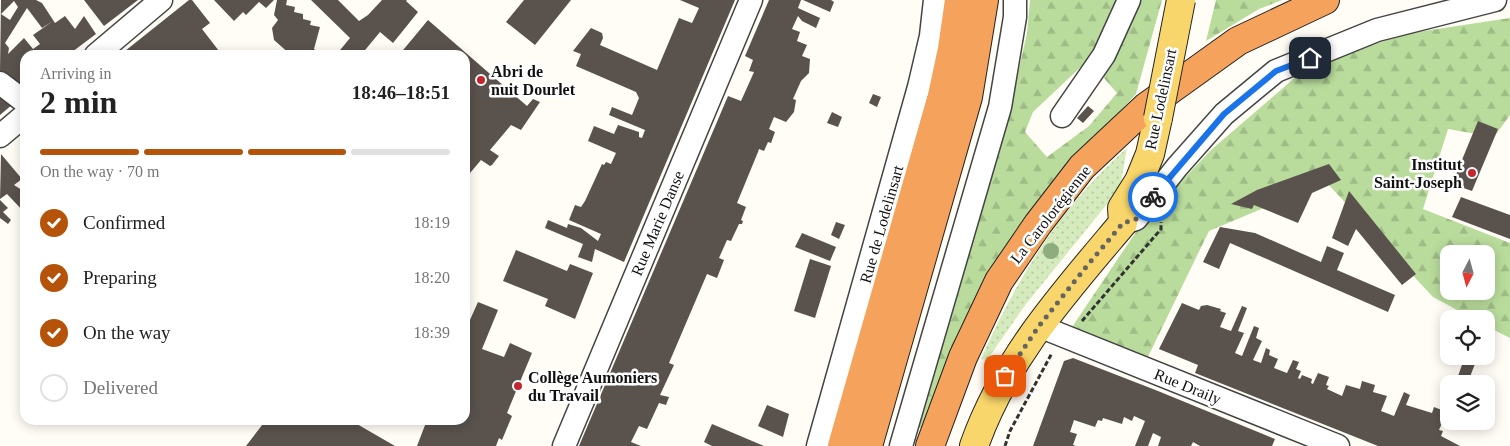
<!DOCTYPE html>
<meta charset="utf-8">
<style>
:root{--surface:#fff;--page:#f6f6f6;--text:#222;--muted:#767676;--line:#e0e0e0;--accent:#b45309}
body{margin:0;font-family:Georgia,serif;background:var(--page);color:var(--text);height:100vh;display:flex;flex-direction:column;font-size:19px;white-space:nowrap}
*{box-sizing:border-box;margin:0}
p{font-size:16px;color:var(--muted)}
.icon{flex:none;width:28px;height:28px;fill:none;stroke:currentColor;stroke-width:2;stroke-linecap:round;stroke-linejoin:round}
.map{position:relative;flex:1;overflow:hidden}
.drawer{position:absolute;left:20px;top:50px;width:450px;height:375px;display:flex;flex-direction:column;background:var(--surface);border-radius:15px;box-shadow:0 2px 12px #0003}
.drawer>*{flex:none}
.needle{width:32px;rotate:186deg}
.fabs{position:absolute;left:1440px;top:245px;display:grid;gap:10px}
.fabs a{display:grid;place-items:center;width:55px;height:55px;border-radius:10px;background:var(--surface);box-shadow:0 2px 12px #0003;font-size:25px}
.pin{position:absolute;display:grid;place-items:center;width:42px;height:42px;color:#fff;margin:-21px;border-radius:10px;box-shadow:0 2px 8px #0006}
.courier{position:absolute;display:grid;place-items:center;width:50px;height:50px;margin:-25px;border:4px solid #1a73e8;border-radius:50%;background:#fff;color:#222;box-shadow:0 1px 6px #0007}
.summary em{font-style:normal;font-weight:800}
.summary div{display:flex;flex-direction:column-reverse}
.summary{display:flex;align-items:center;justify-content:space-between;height:85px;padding:0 20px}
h1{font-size:32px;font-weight:800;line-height:38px}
.bar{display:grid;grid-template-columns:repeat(4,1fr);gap:8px 5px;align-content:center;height:60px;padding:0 20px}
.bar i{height:6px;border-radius:4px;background:var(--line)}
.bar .on{background:var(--accent)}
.bar p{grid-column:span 4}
ol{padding:0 20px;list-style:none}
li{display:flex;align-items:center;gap:15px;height:55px}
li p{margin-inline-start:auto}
li .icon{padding:5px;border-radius:50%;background:var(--accent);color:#fff;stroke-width:4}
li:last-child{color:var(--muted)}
li i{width:28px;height:28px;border:2px solid var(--line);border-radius:50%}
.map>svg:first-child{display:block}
.grass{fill:url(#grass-dots)}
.forest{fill:url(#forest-firs);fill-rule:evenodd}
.building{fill:#5a524d;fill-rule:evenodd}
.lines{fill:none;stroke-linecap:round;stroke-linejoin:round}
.minor-casing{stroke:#444;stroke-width:25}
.major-casing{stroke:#222;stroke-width:30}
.highway-casing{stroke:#222;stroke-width:30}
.path{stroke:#333;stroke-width:3;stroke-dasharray:5 2.5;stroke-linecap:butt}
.minor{stroke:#fff;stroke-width:22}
.major{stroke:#f9d66b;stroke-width:28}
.highway{stroke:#f5a25d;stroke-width:28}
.major-bridge-casing{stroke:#222;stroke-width:30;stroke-linecap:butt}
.major-bridge{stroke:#f9d66b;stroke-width:28}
.tree{fill:#8dad7f}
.done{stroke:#646461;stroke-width:5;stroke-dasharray:0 9}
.route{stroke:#1a73e8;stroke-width:6}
.poi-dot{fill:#c4262e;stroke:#fff;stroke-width:2}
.labels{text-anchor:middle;stroke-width:5;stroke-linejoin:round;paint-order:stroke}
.poi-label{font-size:16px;font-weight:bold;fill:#111;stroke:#fff;text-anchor:start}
.street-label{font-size:16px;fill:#111;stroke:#fff}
</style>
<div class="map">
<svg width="1510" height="446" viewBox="0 0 1510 446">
<defs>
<pattern id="grass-dots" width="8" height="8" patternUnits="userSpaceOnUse" patternTransform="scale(1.25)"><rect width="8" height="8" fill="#d5ebbd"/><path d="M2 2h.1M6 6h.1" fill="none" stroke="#b6c8a1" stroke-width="1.8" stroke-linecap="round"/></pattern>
<pattern id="forest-firs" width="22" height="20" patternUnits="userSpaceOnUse" patternTransform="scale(1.25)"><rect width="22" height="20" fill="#b9dc9c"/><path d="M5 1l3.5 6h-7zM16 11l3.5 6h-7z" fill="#9ebc85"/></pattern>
</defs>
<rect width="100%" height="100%" fill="#fffdf5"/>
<!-- grass -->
<path class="grass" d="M1127,148L1120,188L1026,304L987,360L981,359C1016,280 1061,206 1127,148Z"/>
<!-- forest -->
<path class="forest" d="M1030,0H1121L1087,61L1033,112L1025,132L1047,157L1089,126L1117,93L1103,77L1110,55L1138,0H1162L1136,94L1057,179L979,294L942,373L924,428H918L1009,113L1027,33Z
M1216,0H1282L1259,9L1206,41Z
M1510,18V115L1494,137L1448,129L1423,209L1510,243V338L1486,326V319H1474L1433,297L1326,182L1209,231L1143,367L1068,333L1142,223L1211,150L1305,69L1404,34ZM1449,254H1486V291H1449Z"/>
<!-- building -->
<path class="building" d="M1,0H36L42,3L55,23L65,16L75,29L84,16L96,34L68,55H25V88L0,71ZM14,1L18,7L10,20L1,14ZM27,8L42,28L53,21L33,35L40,44L33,49L24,38L8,54L9,48L5,43Z
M84,0H138L104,26Z
M189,0H192L210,23L202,29L219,51L214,55H177L174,52L170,55H120Z
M214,0H274L266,8L259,2L246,15L243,12L234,21Z
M277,0H287L286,5L295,7L294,12L303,14V19L311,21L310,25L320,27L314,49L322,55H291L274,40L272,28L278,20L274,15Z
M311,0H338L359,21L368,15L382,0H407L406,1L418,12L393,43L380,32L361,55H336L350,38Z
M524,0H571L535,45L506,22Z
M680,0H735L624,262L595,249L592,262L578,257L583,244L545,228L548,220L567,228L568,224L581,228L598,241L601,234L569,220L575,205L581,207L585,201L602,164L604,165L606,162L611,164L616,153L588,141L594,126L614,134L618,125L639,132V137L642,138L645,130L609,115L612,107L632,115L639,98L636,92L576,66L581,54L573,51L591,28L602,33L603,38L600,45L657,70L679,18L692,23L699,8Z
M769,0H801L798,8L820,18L816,28L802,21L798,16L792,29L800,32L797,41L807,45L802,56L810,59L809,73L801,81L793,99L796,100L794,112L786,122L774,117L769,129L775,132L771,143L768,142L764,151L759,149L758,152L737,203L746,207L741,220L743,221L742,224H739L731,241L727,240L719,258L724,260L717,278L707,274L669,363L674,365L660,395L669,397L666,405L659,403L647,429L639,426L631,442L641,446H579L728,96L741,101L750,81L754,72L749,71L753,60L745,56Z
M803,0H831L834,2L830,12Z
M428,20L527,106L533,99L540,102L521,130L511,125L490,150L499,156L492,165L490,166L481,160L465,179V55H399Z
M0,90L13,104L0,115Z
M873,94L881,97L877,107L869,103Z
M1088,106L1094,111L1083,123L1077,118Z
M832,112L842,117L838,127L827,123Z
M1478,121L1498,129L1472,191L1452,184Z
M1,154L22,179L14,185L25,192V213L7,194L0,199Z
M1329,164L1341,180L1312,193L1298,223L1254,205L1252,209L1231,204L1257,190Z
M1349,191L1416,274L1402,285L1356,229L1348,246L1332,238Z
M1461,197L1510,215V239L1452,217Z
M0,200L8,208L3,212L11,220L8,224L0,218Z
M836,222L845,225L839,239L831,235Z
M1220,227L1255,233L1321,262L1327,246L1344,253L1337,270L1395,295L1388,312L1230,243L1219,269L1203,262Z
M802,233L836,247L830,261L795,247Z
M516,250L567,271L570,264L593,273L575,319L545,306L548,299L503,281Z
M810,259L831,266L815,318L794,311Z
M478,302L498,310L482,349L504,357L510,343L532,353L507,413L512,416L502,440L499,438L496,446H417L427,420H465V331Z
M1182,303L1199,310L1201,306L1207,305L1221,309L1220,311L1226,313L1220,327L1231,331L1242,306L1247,308L1238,331L1244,333L1235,353L1242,356L1254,326L1259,328L1256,338L1262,341L1253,360L1261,363L1266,348L1270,350L1269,355L1278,359L1274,368L1287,373L1293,360L1299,362L1296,369L1301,371L1298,378L1300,379L1302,375L1312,379L1311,383L1313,384L1318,373L1329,377L1326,385L1329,386L1327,389L1342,396L1346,385L1360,389L1362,381L1375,385L1373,392L1387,396L1381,411L1394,416L1404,392L1410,395L1406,405L1432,413L1434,407L1447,412L1439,430L1443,431L1441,436L1460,446H1378L1195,373L1198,365L1159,349Z
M1455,356H1478L1468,382L1457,379L1463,362L1454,358Z
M1073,358L1158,391L1275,439L1272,446H1200L1193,442L1191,446H1158L1161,437L1153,433L1148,446H1135L1145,421L1134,416L1132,421L1124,417L1122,424L1103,418L1102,421L1098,420L1095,427L1074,420L1070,432L1077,434L1073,445L1076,446H1033L1064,361Z
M767,405L789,414L783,437L758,426Z
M266,420H350L395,446H246Z
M712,424L764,446H712L704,442Z"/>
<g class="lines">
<!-- minor casing -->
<g class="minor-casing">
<path id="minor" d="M96,55L161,0
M0,83L25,102
M1062,116L1104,55L1129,0
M0,136L25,115
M1123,223L1136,219L1177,167L1224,114L1276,71L1377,30L1495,0
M1039,326L1338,446
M564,446L751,0
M818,446L919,87L931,36L935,0
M901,446L1000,107L1015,17V0"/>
</g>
<!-- major casing -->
<g class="major-casing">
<path id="major" d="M974,446C1005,358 1064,293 1123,223L1122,208L1139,181L1150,154L1158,118"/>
</g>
<!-- highway casing -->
<g class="highway-casing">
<path id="highway" d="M842,446L942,96L952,49L959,0
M868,446L968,97L984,0
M930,446L963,357L999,281L1038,224L1082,167L1146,107L1238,41L1325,0"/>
</g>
<!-- path -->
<path class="path" d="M1082,321L1161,229V222
M1005,446L1010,431L1052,353"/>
<!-- minor -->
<use href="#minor" class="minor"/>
<!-- major -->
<use href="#major" class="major"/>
<!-- highway -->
<use href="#highway" class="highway"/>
<!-- major-bridge casing -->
<g class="major-bridge-casing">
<path id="major-bridge" d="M1158,118L1181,0"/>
</g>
<!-- major-bridge -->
<use href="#major-bridge" class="major-bridge"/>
</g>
<!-- trees -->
<circle class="tree" cx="1051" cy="251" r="8"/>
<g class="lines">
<!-- done -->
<path class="done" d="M1005,376L1039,326L1086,267L1123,223L1136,219L1153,197"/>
<!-- route -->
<path class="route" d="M1153,197L1224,114L1276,71L1310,58"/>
</g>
<!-- markers -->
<g class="poi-dot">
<circle cx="481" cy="80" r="5"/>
<circle cx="1472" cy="173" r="5"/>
<circle cx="518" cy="386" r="5"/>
</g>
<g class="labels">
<!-- poi labels -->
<g class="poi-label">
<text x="491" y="77">Abri de<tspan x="491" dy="18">nuit Dourlet</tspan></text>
<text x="1462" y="170" text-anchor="end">Institut<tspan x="1462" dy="18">Saint-Joseph</tspan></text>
<text x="528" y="383">Collège Aumoniers<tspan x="528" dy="18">du Travail</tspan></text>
</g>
<!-- street labels -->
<g class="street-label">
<text transform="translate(1160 99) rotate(-78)" y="6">Rue Lodelinsart</text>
<text transform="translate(1050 214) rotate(-52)" y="6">La Carolorégienne</text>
<text transform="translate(657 223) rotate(-67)" y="6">Rue Marie Danse</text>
<text transform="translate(881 224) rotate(-74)" y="6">Rue de Lodelinsart</text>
<text transform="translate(1188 386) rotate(22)" y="6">Rue Draily</text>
</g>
</g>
</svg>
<div class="fabs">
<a><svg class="needle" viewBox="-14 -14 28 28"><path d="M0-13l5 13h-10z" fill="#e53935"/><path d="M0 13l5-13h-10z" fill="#767676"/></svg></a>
<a><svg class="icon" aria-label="locate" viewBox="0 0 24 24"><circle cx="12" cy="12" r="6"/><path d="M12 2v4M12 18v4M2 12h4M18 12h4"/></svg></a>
<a><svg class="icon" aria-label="layers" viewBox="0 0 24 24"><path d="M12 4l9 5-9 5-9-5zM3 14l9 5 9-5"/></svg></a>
</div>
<div class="pin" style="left:1005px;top:376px;background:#ea580c"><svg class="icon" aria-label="bag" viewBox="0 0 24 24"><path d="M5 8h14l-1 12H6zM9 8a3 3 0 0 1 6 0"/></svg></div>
<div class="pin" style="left:1310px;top:58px;background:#1f2937"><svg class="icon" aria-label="home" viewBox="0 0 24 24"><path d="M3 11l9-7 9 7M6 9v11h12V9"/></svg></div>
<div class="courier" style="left:1153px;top:197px"><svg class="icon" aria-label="bike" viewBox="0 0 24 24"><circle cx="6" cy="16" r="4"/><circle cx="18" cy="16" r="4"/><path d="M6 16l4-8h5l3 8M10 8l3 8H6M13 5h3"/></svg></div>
<section class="drawer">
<div class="summary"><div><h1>2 min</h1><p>Arriving in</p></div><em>18:46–18:51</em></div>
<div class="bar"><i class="on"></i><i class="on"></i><i class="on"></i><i></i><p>On the way · 70 m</p></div>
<ol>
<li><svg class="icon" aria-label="check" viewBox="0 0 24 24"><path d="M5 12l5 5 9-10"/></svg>Confirmed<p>18:19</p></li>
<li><svg class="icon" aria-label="check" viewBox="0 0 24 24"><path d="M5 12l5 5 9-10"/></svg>Preparing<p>18:20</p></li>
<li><svg class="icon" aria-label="check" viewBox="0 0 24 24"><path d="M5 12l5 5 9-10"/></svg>On the way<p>18:39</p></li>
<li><i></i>Delivered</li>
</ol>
</section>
</div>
